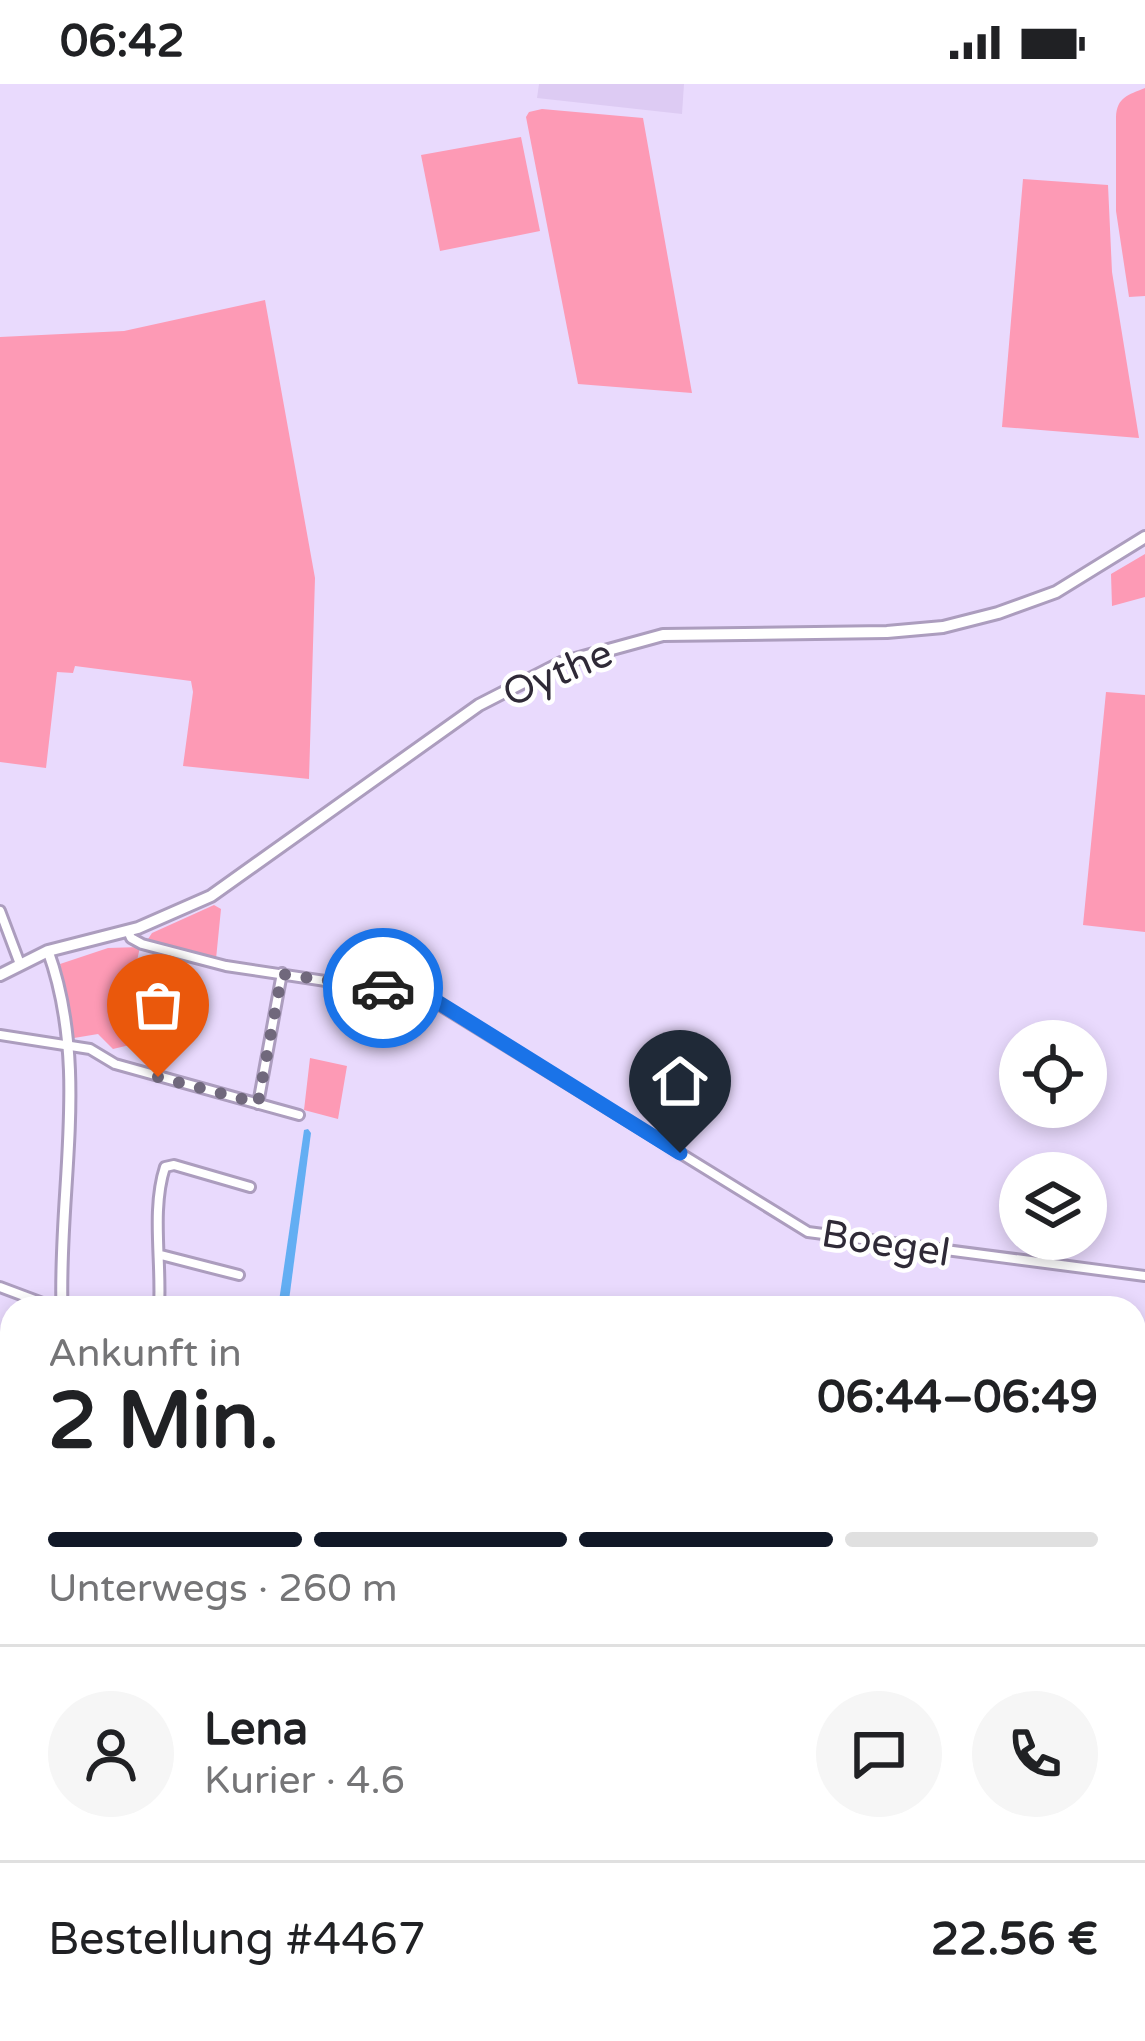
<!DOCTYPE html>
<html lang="de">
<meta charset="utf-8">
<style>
:root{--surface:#fff;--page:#f6f6f6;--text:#202124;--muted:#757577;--line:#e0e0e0;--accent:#111827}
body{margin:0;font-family:"Varela Round",sans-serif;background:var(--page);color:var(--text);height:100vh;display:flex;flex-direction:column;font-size:45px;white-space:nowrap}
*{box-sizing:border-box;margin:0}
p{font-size:39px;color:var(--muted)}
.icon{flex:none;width:66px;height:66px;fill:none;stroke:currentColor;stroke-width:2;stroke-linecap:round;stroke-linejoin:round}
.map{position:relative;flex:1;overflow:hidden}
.details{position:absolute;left:0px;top:1212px;width:1146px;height:747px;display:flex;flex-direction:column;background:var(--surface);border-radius:36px 36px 0 0;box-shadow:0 6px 18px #0003}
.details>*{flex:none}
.buttons{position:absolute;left:999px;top:936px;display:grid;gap:24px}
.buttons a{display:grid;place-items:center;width:108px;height:108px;border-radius:50%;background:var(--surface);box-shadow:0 6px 18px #0003;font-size:60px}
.pin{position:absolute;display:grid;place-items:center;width:102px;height:102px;color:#fff;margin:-123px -51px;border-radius:50% 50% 50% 0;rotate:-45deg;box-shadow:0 0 12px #0007}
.pin .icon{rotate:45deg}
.courier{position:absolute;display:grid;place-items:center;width:120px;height:120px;margin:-60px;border:9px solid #1a73e8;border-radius:50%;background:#fff;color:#222;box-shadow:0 3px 15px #0007}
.summary em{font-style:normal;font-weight:800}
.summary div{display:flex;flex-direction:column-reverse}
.summary{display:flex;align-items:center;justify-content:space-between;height:204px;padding:0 48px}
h1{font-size:78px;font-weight:800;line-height:90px}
.bar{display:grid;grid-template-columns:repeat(4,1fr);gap:18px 12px;align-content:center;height:144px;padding:0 48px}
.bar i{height:15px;border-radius:9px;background:var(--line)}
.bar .selected{background:var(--accent)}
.bar p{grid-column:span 4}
.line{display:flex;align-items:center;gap:30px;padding:0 48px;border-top:3px solid var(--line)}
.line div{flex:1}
.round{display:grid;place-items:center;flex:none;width:126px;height:126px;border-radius:63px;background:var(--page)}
.status{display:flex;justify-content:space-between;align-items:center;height:84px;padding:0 60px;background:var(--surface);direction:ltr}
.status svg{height:33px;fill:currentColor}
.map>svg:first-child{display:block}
.built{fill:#ddcbf3}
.green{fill:#fd9ab5}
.water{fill:#63aef3}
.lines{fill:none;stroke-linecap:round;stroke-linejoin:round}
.minor-casing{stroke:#ac9dbe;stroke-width:14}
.tertiary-casing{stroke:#ac9dbe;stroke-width:15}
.secondary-casing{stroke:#ac9dbe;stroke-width:16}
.minor{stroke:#fff;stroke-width:8}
.tertiary{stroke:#fff;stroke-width:9}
.secondary{stroke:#fff;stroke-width:10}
.done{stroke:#70687c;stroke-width:12;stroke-dasharray:0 21.6}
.route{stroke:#1a73e8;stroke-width:15}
.labels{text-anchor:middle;stroke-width:9;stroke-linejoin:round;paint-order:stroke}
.street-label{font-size:39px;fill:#2f2a37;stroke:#fff}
</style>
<div class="status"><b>06:42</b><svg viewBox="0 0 49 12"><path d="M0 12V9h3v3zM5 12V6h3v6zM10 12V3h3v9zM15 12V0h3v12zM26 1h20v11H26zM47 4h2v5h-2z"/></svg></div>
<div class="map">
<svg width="1145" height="1957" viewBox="0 0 1145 1957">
<rect width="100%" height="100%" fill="#e9dafd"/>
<!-- built -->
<path class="built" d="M539,0H684L682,30L537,14Z"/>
<!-- green -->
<path class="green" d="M1145,4V212L1129,213L1116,127V33C1117,13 1128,11 1145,4Z
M542,25L643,34L692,309L578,300L526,33L529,28Z
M521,53L540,147L440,167L421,71Z
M1023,95L1108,101L1112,188L1139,354L1002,343Z
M265,216L315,494L309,695L183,682L193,608L191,597L75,582L73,589L57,588L46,684L0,678V253L124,247Z
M1145,470V513L1112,522L1111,490Z
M1106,608L1145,611V848L1083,841Z
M214,821L221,825L216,875L146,858L152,849Z
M140,863L123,941L138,959L113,965L98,950L74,954L60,880L108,864Z
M310,974L347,982L338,1035L304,1026Z
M0,1859L12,1869V1947H67L68,1957H0Z"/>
<!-- water -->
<path class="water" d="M308,1045L311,1049L288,1224H278L304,1046Z"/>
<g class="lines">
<!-- minor casing -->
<g class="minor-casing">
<path id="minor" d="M0,827L20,880
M128,847L131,854L142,860L226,882L425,912L808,1148L1145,1192
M0,951L90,965L115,980L299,1031
M258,1020L282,889
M161,1171L239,1191
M0,1203L56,1224
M159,1224C162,1179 151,1126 165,1083L174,1081L250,1103
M0,1450L12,1451
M1134,1509L1145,1511
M0,1655L12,1657
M0,1750L12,1751
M666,1947L667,1957
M765,1947V1949"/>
</g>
<!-- tertiary casing -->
<g class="tertiary-casing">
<path id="tertiary" d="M48,867C90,983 58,1105 62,1224
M168,1947L170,1957"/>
</g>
<!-- secondary casing -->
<g class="secondary-casing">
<path id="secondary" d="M0,891L48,867L138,844L211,812L479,621L561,579L663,551L887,548L943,543L998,529L1056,508L1145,453"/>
</g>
<!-- minor -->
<use href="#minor" class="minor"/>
<!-- tertiary -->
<use href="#tertiary" class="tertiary"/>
<!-- secondary -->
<use href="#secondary" class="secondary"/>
</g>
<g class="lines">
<!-- done -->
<path class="done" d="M158,993L258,1019L282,890L383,904"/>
<!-- route -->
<path class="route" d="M383,904L436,917L680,1069"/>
</g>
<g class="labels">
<!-- street labels -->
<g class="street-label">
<text transform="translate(557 588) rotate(-23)" y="14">Oythe</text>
<text transform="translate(886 1158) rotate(9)" y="14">Boegel</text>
</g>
</g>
</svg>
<div class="buttons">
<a><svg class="icon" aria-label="locate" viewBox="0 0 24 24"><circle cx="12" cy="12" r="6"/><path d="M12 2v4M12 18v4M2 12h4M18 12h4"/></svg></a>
<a><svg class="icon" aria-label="layers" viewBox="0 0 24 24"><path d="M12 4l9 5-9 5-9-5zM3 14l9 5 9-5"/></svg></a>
</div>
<div class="pin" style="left:158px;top:993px;background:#ea580c"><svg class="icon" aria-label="bag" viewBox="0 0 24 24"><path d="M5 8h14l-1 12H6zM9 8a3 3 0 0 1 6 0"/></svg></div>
<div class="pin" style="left:680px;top:1069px;background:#1f2937"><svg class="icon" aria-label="home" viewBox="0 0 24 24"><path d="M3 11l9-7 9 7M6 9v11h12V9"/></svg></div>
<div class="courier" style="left:383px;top:904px"><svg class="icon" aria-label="car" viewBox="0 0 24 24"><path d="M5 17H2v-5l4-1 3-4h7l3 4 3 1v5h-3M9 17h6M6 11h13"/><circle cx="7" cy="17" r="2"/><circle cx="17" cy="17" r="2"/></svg></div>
<section class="details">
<div class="summary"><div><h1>2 Min.</h1><p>Ankunft in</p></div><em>06:44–06:49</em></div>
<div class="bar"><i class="selected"></i><i class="selected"></i><i class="selected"></i><i></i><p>Unterwegs · 260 m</p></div>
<div class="line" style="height:216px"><a class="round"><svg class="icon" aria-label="person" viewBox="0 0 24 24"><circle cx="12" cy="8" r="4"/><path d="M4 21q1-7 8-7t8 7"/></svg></a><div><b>Lena</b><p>Kurier · 4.6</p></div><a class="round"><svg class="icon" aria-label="chat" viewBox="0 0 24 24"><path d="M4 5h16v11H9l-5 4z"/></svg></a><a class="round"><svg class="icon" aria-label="phone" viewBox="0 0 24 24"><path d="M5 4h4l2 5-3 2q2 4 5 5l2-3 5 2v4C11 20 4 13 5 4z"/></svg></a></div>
<div class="line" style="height:156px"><div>Bestellung #4467</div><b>22.56 €</b></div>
</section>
</div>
